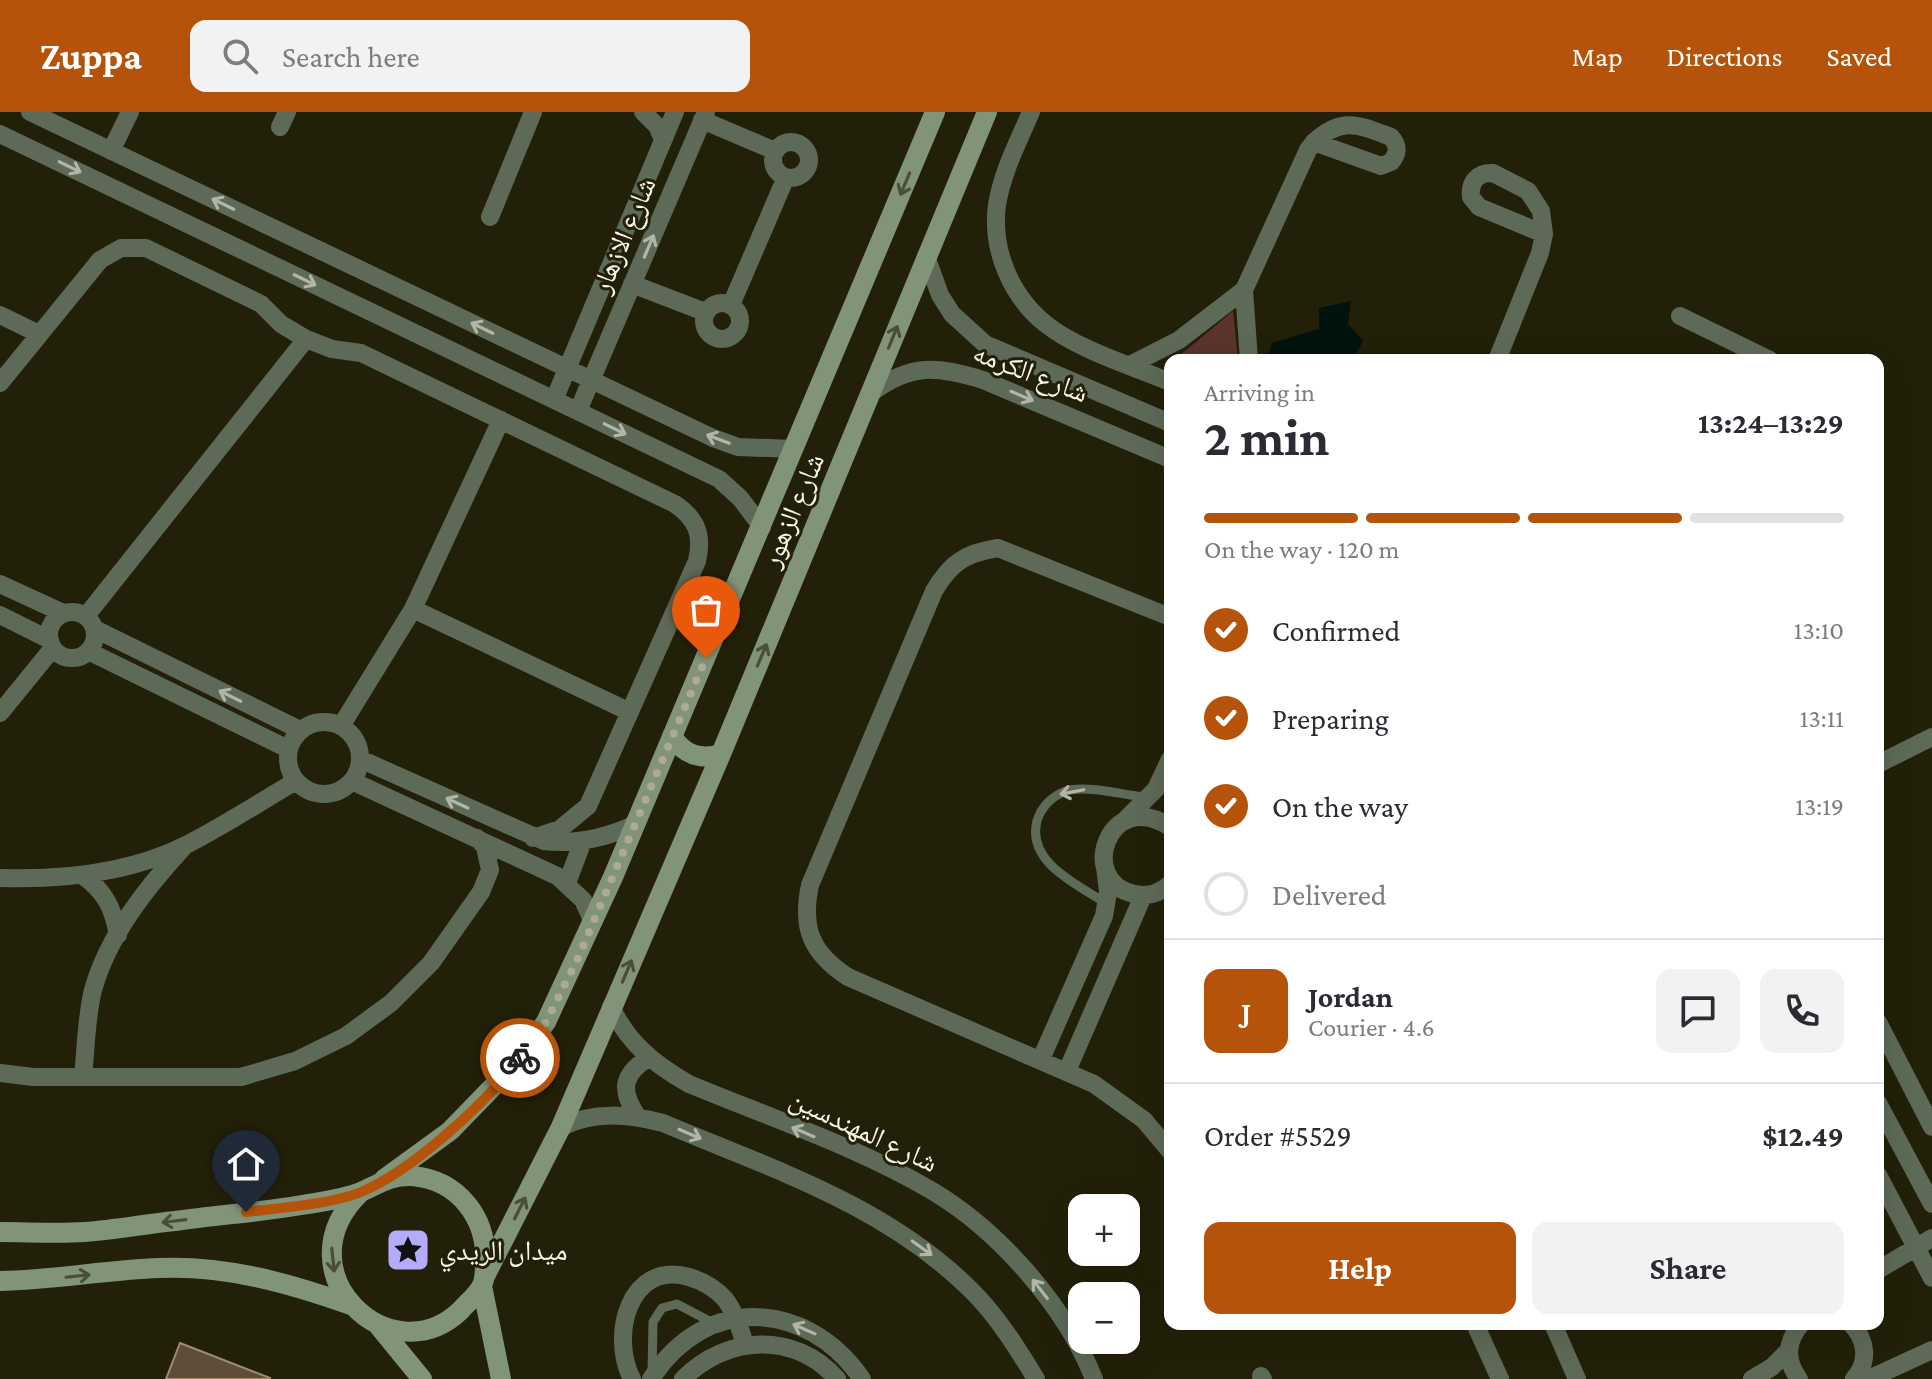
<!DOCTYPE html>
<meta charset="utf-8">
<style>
:root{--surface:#fff;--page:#f2f2f3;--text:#2b2b33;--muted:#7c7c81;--line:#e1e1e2;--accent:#b45309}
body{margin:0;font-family:"Crimson Pro","Noto Naskh Arabic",serif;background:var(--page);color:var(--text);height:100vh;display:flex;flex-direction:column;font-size:30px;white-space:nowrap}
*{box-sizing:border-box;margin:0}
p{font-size:26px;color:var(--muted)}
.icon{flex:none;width:44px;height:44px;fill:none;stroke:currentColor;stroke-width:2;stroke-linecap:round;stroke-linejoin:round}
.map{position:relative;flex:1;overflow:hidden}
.sheet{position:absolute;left:1164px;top:242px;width:720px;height:976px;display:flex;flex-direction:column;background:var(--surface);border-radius:16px;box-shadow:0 8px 32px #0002}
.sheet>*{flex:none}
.controls{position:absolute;left:1068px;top:1082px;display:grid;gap:16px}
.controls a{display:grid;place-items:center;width:72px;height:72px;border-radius:16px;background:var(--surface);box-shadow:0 8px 32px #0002;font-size:40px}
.pin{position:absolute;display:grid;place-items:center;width:68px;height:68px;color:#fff;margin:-82px -34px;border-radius:50% 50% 50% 0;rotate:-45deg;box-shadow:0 0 8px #0007}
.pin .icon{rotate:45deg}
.courier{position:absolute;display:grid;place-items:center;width:80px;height:80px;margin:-40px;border:6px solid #b45309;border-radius:50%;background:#fff;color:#222;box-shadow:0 2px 10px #0007}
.headline em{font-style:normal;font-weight:700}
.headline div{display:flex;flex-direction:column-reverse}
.headline{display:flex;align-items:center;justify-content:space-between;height:136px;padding:0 40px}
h1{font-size:52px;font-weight:700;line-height:60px}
.bar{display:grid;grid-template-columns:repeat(4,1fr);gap:12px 8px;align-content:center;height:96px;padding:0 40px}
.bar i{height:10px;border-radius:6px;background:var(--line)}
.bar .selected{background:var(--accent)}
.bar p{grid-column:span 4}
.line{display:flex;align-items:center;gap:20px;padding:0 40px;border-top:2px solid var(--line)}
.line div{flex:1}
.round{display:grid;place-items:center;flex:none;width:84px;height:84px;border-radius:16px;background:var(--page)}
ol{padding:0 40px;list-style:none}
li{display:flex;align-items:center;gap:24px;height:88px}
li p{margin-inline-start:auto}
li .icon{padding:8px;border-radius:50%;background:var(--accent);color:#fff;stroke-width:4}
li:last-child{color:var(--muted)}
li i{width:44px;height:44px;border:4px solid var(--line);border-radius:50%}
.cta{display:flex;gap:16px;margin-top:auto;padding:16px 40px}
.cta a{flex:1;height:92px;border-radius:16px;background:var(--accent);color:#fff;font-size:32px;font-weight:700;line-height:92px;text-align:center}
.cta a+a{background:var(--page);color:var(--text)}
header{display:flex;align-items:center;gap:48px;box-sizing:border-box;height:112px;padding:0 40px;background:var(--accent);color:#fff}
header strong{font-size:38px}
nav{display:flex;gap:44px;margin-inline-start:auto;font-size:28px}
.search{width:560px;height:72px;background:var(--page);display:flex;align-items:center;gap:20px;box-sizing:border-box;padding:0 28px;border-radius:16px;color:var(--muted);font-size:30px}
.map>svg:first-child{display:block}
.green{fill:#5b342c}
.water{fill:#00130c}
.building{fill:#5f4d3a;stroke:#9f8a76;stroke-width:2}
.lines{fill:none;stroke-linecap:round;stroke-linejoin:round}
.lane{stroke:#5e6a58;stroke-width:9}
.street{stroke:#5e6a58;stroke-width:18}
.secondary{stroke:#819479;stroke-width:20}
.oneway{stroke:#b2b6a7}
.oneway2{stroke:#494e36}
.done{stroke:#adaa99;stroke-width:8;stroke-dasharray:0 14.4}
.route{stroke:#b45309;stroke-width:10}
.labels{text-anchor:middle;stroke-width:6;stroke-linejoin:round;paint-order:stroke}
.street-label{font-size:28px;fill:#f7f5e7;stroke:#232009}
.poi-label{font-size:28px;fill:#f7f5e7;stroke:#232009;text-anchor:start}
</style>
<header>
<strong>Zuppa</strong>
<div class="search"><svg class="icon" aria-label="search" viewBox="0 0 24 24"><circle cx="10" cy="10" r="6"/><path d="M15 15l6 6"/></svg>Search here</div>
<nav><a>Map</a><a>Directions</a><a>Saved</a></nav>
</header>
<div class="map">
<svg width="1932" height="1267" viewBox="0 0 1932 1267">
<rect width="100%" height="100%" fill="#232009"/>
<!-- green -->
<path class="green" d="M1233,199L1238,248H1184L1178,245Z"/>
<!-- water -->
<path class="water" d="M1351,189L1348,212L1363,229L1353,248H1267L1272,231L1319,217V196Z"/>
<!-- building -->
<path class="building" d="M180,1231L270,1266V1267H166Z"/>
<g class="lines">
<!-- lane -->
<path class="lane" d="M1107,792C1079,773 1026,751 1037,709C1041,695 1052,684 1066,679C1086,673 1124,683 1145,685
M652,1263L653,1210L662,1196L677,1192L715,1212"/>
<!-- street -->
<path class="street" d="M30,0L713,326L738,335L794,337
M643,0L657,14L663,27
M1031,0C1018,30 1002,61 997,93C991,138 1011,185 1047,213C1077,237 1134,255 1170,270
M702,8L775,39
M280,15L287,0
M0,22L719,367L740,386L762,415
M773 48a18 18 0 1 1 36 0a18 18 0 1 1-36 0Z
M111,39L130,0
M490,105L533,0
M926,144L940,183L952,202L985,232L1170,311
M632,172L705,200
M704 209a18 18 0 1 1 36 0a18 18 0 1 1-36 0Z
M731,193L786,65
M0,203L39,222
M1680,204L1770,248
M1249,248L1244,178L1308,38L1314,30L1381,54L1391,50C1398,42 1399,34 1391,25C1359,13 1342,4 1314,30
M1497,248L1540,141L1544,122L1541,99L1528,79L1493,61C1478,60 1469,70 1471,85L1479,95L1544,122
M1130,253L1179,228L1244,178
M0,271L100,148L121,136H146L261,192L281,212L306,227L332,237L361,241L675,392C697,407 703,423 697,449L588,694L560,717L533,726
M871,281C911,251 937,254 983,268L1170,347
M554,288L675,0
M578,299L706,0
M0,472L63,501
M413,497L630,600
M49 523a23 23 0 1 1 46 0a23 23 0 1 1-46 0Z
M0,503L50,528
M86,504L306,227
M1170,505L998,436C966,441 951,450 934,479L810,773C801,816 811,841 848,865L1094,972L1144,1008L1170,1039
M95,517L300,618
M88,539L288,637
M0,601L53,536
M288 646a36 36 0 1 1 72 0a36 36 0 1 1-72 0Z
M341,614L413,497L501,308
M360,647L544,729C577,733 606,726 636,712
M1878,652L1932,625
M352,669L557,764L583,788L593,810
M1125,708L1156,677L1170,647
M1170,715C1108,674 1076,771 1135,782C1148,785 1160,781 1170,772
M82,763C105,779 113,796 118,823
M0,766C63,768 131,761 188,732C225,713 260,690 296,669
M567,771L583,729
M611,895C629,932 654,952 689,972C771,1006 858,1035 934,1080C1000,1120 1066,1195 1094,1267
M1878,910L1932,1015
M1041,947L1104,804L1108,780L1105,755
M1067,959L1143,784
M0,961L33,965H241L295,949L346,924L391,891L431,851L481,780L490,758L485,735L477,726
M83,965C86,937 86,906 93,878C108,824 146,776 183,736
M1878,991L1932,1092
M637,1004C620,978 622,963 648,946
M561,1015C595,999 627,1002 663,1011C772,1057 886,1093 972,1179C998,1205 1017,1236 1036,1267
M1878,1063L1932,1166
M1878,1158L1932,1126
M1475,1212L1500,1267
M1553,1212L1577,1267
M1851,1212C1867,1228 1869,1250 1854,1267
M1261,1264L1263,1267
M632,1267C610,1225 628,1148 689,1165C703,1169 715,1176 725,1187C735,1200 740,1217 745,1232
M651,1267C705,1182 807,1187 862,1267
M683,1267C726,1223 795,1219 837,1267
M1752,1267L1772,1255L1788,1239
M1799,1267C1785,1248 1786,1230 1801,1212
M1869,1267L1932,1238"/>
<!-- secondary -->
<path class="secondary" d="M672,624C684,643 700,648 721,642
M384,1067L450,1019L514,953L546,910L613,765L935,0
M0,1120C28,1120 57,1122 85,1120C115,1118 145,1112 175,1109C217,1103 260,1100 302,1093C320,1090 344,1087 361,1080C379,1072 391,1063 412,1064C459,1068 488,1107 485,1152C485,1160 485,1169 481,1175C476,1184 467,1191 461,1198C391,1266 278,1159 361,1080
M484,1166L561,1015L721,642L987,0
M0,1169C53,1168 106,1158 159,1156C225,1153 289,1171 351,1193
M482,1174L501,1267
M377,1212L422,1267"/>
</g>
<!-- one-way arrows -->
<defs><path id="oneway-shaft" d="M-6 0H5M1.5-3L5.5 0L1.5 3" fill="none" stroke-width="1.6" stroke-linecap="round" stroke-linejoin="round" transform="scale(2)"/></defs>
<g class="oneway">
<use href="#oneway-shaft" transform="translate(70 55) rotate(26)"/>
<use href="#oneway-shaft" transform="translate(223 92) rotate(-154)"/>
<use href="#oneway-shaft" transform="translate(649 134) rotate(-67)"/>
<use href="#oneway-shaft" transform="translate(305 168) rotate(26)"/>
<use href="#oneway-shaft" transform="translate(482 216) rotate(-154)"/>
<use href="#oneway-shaft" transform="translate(1022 284) rotate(23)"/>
<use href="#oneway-shaft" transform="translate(615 317) rotate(26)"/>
<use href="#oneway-shaft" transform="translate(718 327) rotate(-159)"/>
<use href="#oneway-shaft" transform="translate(230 584) rotate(-154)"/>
<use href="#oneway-shaft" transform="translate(1072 680) rotate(169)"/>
<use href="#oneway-shaft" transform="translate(457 691) rotate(-155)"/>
<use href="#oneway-shaft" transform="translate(803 1020) rotate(-157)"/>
<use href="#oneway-shaft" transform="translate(690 1022) rotate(23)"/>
<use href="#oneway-shaft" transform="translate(922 1136) rotate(36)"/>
<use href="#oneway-shaft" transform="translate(1040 1177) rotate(-128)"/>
<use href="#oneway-shaft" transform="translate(804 1217) rotate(-156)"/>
</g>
<g class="oneway2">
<use href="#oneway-shaft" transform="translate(905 72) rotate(113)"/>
<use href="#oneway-shaft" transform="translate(893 225) rotate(-68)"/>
<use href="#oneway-shaft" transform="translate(762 543) rotate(-67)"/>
<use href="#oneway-shaft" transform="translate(627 859) rotate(-67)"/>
<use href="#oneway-shaft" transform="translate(520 1096) rotate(-63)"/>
<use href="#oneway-shaft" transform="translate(174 1109) rotate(173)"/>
<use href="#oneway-shaft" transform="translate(333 1148) rotate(84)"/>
<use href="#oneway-shaft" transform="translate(78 1164) rotate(-6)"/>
</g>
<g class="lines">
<!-- done -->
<path class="done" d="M520,946L546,910L578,846L706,546"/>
<!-- route -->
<path class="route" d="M246,1100C279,1096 332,1092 361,1080C412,1059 487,990 520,946"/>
</g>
<!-- icons -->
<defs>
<g id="sight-square" transform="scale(2.3)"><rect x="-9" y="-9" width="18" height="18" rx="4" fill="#b4acf9" stroke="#232009"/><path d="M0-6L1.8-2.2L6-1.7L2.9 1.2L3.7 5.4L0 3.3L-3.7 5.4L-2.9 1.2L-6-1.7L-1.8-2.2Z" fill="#111"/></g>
</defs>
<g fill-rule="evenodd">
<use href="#sight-square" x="408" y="1138"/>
</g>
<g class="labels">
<!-- street labels -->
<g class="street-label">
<text transform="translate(623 123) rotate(-67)" y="10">شارع الازهار</text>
<text transform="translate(1031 260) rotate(21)" y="10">شارع الكرمه</text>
<text transform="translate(792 398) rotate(-67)" y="10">شارع الزهور</text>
<text transform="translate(864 1018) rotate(25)" y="10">شارع المهندسين</text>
</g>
<!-- poi labels -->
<g class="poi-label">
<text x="439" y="1148">ميدان الريدي</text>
</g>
</g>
</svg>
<div class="controls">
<a>+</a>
<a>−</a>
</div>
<div class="pin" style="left:706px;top:546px;background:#ea580c"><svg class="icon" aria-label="bag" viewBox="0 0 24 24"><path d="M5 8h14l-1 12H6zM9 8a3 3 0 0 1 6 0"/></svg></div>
<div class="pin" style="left:246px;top:1100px;background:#1f2937"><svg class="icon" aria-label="home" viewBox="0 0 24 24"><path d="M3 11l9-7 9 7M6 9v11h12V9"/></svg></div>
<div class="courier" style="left:520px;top:946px"><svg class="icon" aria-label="bike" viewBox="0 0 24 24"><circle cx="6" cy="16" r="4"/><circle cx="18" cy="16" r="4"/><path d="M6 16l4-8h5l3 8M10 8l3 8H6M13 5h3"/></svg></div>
<section class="sheet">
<div class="headline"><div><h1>2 min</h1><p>Arriving in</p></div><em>13:24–13:29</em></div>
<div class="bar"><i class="selected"></i><i class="selected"></i><i class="selected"></i><i></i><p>On the way · 120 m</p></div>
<ol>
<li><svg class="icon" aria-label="check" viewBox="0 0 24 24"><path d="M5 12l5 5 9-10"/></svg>Confirmed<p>13:10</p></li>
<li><svg class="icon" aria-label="check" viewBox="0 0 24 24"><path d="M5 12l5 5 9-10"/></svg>Preparing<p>13:11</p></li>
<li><svg class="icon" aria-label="check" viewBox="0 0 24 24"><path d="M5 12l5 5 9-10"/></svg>On the way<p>13:19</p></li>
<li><i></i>Delivered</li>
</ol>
<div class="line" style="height:144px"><b class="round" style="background:var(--accent);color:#fff">J</b><div><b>Jordan</b><p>Courier · 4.6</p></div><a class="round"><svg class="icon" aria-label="chat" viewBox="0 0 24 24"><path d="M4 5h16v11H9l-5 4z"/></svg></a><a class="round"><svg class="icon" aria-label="phone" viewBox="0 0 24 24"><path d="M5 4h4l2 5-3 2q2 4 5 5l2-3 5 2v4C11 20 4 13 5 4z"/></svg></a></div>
<div class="line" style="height:104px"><div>Order #5529</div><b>$12.49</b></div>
<div class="cta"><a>Help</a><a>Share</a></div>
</section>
</div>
